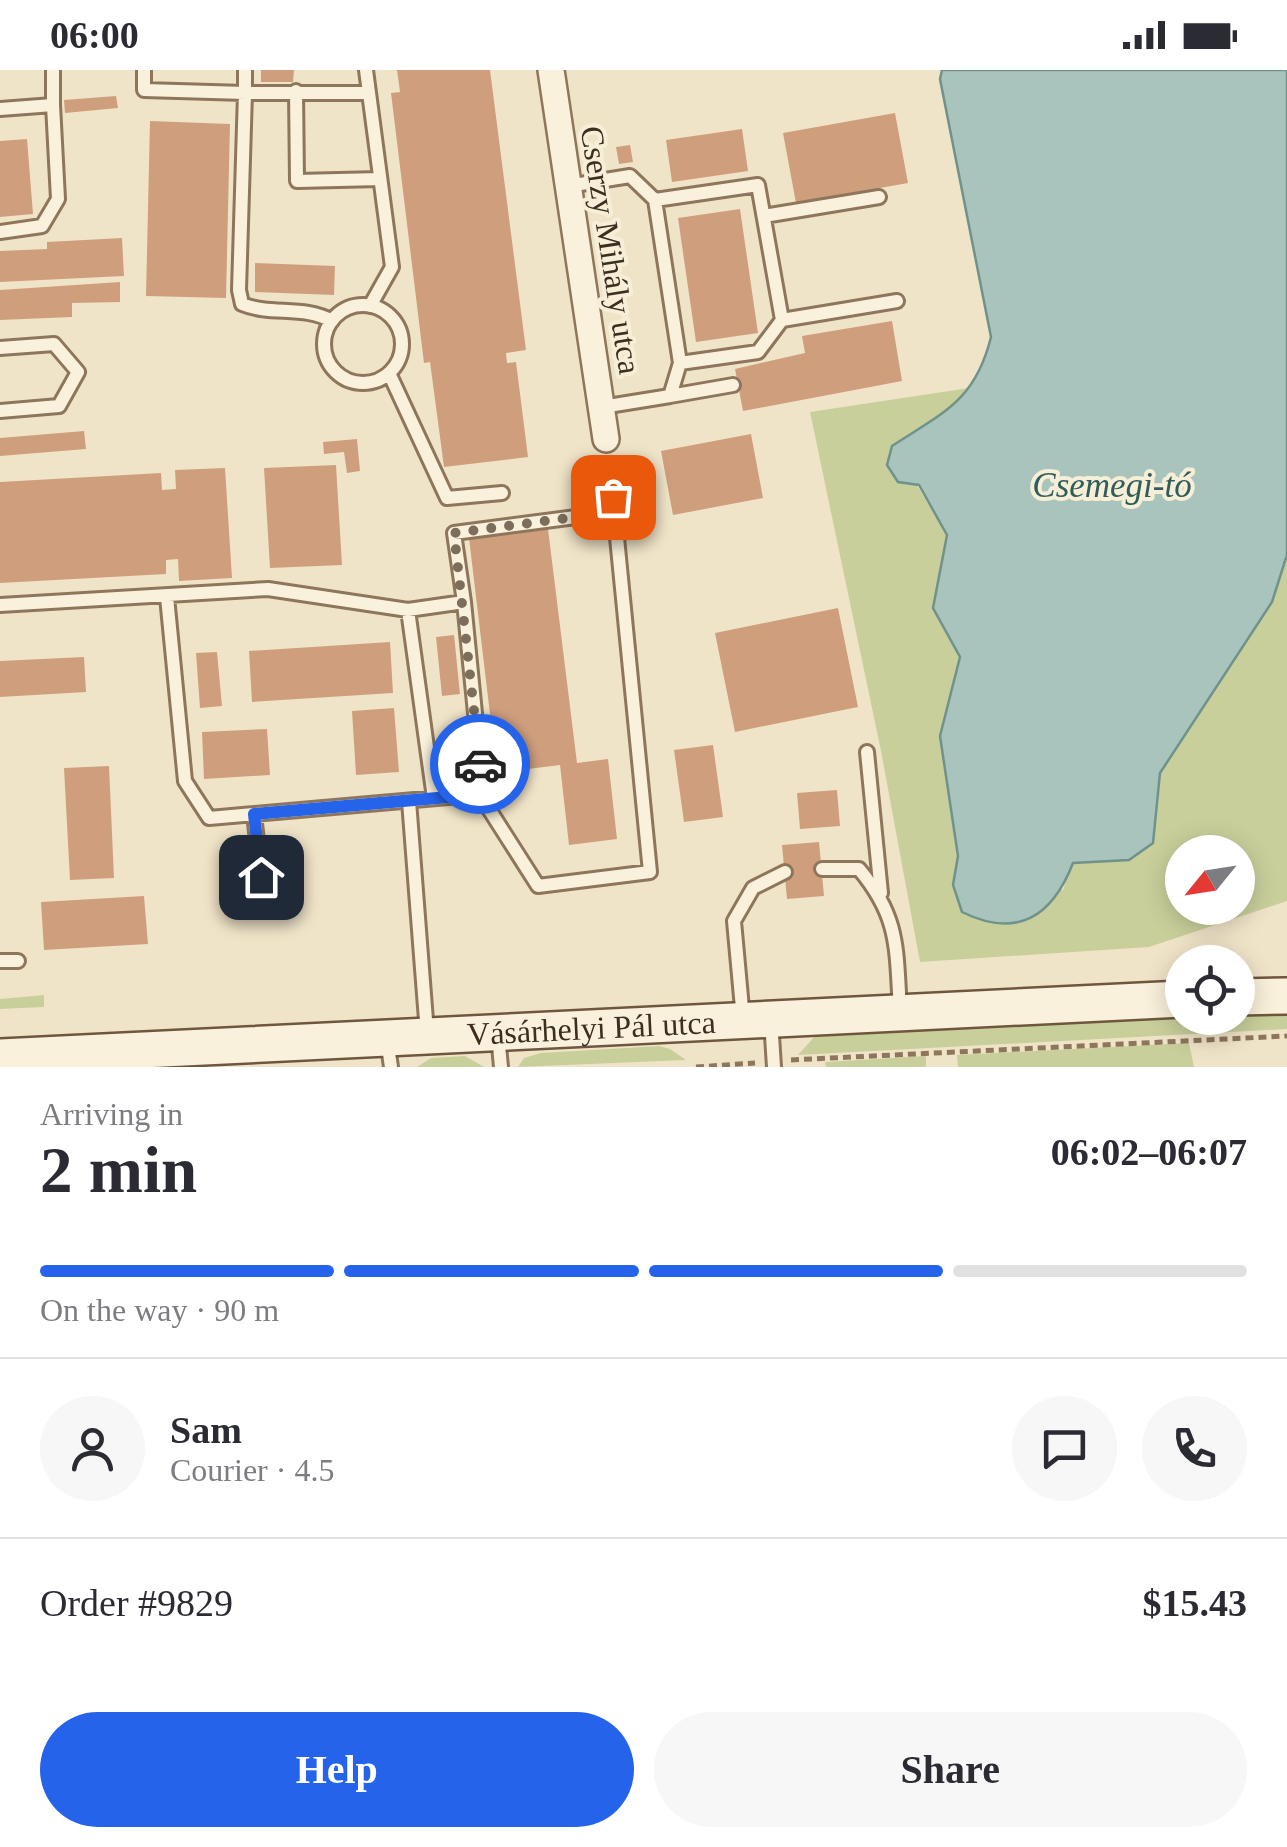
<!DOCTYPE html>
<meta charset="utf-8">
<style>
:root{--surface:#fff;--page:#f7f7f7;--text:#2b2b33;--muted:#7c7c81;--line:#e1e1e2;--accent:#2563eb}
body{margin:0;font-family:"Times New Roman",serif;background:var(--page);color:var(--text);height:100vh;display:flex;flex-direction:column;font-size:38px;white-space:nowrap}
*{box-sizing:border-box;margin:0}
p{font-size:32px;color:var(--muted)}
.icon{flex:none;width:55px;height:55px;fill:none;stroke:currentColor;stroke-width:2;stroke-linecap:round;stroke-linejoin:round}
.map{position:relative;height:997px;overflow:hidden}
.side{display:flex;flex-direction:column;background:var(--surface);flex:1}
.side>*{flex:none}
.needle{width:65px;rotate:240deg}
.fabs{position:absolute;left:1165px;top:765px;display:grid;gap:20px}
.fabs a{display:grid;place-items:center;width:90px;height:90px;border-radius:50%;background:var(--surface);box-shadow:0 5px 25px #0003;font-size:50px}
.pin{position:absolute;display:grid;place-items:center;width:85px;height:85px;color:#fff;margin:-42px;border-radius:20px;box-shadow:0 5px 15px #0006}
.courier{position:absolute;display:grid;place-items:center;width:100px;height:100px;margin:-50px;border:8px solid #2563eb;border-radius:50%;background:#fff;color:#222;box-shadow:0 2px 12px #0007}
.summary em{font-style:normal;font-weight:600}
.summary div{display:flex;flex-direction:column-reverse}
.summary{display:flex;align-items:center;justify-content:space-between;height:170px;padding:0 40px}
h1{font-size:65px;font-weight:600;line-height:75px}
.bar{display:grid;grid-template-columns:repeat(4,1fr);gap:15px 10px;align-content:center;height:120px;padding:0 40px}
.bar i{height:12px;border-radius:8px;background:var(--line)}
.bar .current{background:var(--accent)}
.bar p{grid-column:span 4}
.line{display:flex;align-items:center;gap:25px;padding:0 40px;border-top:2px solid var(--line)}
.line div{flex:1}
.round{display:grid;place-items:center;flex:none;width:105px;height:105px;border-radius:52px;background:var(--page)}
.button{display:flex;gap:20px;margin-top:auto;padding:20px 40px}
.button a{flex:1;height:115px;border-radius:60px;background:var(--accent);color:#fff;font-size:40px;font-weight:600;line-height:115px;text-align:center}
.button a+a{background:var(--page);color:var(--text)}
.status{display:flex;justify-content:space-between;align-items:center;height:70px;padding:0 50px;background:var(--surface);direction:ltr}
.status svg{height:28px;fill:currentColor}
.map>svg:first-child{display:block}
.green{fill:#c9cf9b;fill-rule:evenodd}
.water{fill:#a9c4bc;stroke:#6f938a;stroke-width:2.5}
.building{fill:#cf9f7d}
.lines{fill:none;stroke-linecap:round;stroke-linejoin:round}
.lane-casing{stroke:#8d765c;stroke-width:18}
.street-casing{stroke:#8d765c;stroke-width:30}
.secondary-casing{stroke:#6f573f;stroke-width:40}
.path{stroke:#8d765c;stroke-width:5;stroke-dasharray:8 5;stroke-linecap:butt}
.lane{stroke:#faf1dc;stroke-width:12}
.street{stroke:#faf1dc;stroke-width:25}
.secondary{stroke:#faf1dc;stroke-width:35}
.done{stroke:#7c6e5b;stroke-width:10;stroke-dasharray:0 18}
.route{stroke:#2563eb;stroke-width:12}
.labels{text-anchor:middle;stroke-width:8;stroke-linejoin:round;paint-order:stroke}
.street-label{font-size:32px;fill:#3d2e20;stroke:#f7eed8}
.water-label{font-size:35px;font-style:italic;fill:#2f5d5a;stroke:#f7eed8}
</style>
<div class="status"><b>06:00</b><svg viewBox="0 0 49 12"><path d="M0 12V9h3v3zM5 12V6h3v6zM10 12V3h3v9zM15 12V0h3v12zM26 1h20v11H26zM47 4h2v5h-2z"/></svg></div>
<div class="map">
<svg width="1287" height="997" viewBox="0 0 1287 997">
<rect width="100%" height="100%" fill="#f0e4c8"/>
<!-- green -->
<path class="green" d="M969,318L961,331L893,376L947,465L933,538L960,587L940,666L958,786L953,815L1063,820L1072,793L1129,790L1153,773L1160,703L1272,532L1287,485V831L1149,877L920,892L881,681L810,342ZM1182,782H1238V838H1182Z
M44,925V937L0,939V929Z
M1287,935V959L798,985L816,965L832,959L1182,940V948H1238V937Z
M1189,973L1194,997H958L957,985Z
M659,976L670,979L686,990L518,997L524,988L541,983Z
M465,986L484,997H417L431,988Z
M926,986V997H826L825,992Z"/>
<!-- water -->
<path class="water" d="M942,0H1287V485L1272,532L1160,703L1153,773L1129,790L1073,793C1052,847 1017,869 962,842L953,815L958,786L940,666L960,587L933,538L947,465L919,415L898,412L887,395L892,376C944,342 975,331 991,267L940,9Z"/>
<!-- building -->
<path class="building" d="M261,0H294L293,12H261Z
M397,0H490L526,280L506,283L507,293L516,292L528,387L444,397L430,292L424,293L391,23L400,22Z
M116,26L118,38L65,43L64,30Z
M895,43L908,113L796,133L783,63Z
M150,51L230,54L226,228L146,226Z
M742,59L748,101L672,112L666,70Z
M27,69L33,144L0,147V71Z
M630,75L633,92L619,94L616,77Z
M740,139L758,263L696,272L678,148Z
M122,168L124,206L0,212V181L47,179V172Z
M255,193L335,196L334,225L255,222Z
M120,212V232L72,233V247L0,250V220Z
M892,251L902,311L743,341L735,299L805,283L802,266Z
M84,361L86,379L0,386V368Z
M751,364L763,428L673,445L661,381Z
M357,369L360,401L347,403L344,382L324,384L323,372Z
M336,395L342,495L270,498L264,398Z
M225,398L232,508L179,511L178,489L166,490V504L0,513V412L161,403L162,420L176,419L175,400Z
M548,459L577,693L608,689L617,769L569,775L560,695L497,703L469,468Z
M838,538L858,637L735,662L715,563Z
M454,565L460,624L442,626L436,567Z
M390,572L393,623L252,632L249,581Z
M217,582L222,636L200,638L196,583Z
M84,587L86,622L0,627V591Z
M394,638L399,702L356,705L352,641Z
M267,659L270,705L204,709L202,662Z
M713,675L723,747L684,752L674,680Z
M109,696L114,808L70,810L64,698Z
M837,720L840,756L800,759L797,723Z
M819,772L824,826L787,829L782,775Z
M144,826L148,874L44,880L41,832Z"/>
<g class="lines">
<!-- lane casing -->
<g class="lane-casing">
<path id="lane" d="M144,0V20L245,23V0
M366,0L392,197L370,236
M296,21L297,111L380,109
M0,39L53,35V0
M568,116L630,106L655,130L758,115L782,250L758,282L680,293L670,326L602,337
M655,130L680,293
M764,146L879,127
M0,162L42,156L58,129L53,35
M324 274a39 39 0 1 1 78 0a39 39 0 1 1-78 0Z
M782,250L897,231
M332,251C304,235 271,246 242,234L239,220L245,23H369
M0,278L54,274L78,302L59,336L0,341
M389,303L447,428L502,423
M670,326L733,315
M167,527L185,711L209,748L483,724
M464,532L454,463L614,442
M0,535L268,519L408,540L464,532L483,724L487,736L538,816L650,802L613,427
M408,540L434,728
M867,682L881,823
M409,731L427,963
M254,744L261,807
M822,799H859C900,848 896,879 900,940
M0,891H18
M743,949L734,851L753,818L785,802
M771,950L774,997
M498,965L501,997
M387,970L391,997"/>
</g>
<!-- street casing -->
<g class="street-casing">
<path id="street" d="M551,0L606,369"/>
</g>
<!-- secondary casing -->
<g class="secondary-casing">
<g id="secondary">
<path d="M1238,927L1287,926"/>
<path id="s1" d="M0,987L1182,929"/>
</g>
</g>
<!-- path -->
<path class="path" d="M791,990L1287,966
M696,997L755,993"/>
<!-- lane -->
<use href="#lane" class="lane"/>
<!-- street -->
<use href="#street" class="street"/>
<!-- secondary -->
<use href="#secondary" class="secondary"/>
</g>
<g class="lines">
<!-- done -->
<path class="done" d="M480,694L454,463L614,442L613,427"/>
<!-- route -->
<path class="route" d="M261,807L254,744L483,724L480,694"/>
</g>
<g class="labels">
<!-- street labels -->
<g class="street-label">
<text transform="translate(611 180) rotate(81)" y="11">Cserzy Mihály utca</text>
<text dy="11" stroke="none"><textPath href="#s1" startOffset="592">Vásárhelyi Pál utca</textPath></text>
</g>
<!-- water labels -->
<g class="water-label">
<text x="1112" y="427">Csemegi-tó</text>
</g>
</g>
</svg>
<div class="fabs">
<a><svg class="needle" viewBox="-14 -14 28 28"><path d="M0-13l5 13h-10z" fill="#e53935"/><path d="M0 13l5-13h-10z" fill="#7c7c81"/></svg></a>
<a><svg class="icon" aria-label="locate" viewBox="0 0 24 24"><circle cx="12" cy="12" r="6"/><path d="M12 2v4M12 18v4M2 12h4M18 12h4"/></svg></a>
</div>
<div class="pin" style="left:613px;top:427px;background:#ea580c"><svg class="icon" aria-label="bag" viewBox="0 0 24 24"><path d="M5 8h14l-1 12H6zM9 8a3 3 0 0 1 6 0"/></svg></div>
<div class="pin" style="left:261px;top:807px;background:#1f2937"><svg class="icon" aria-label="home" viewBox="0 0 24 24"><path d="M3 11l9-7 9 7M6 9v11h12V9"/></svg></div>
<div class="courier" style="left:480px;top:694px"><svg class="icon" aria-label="car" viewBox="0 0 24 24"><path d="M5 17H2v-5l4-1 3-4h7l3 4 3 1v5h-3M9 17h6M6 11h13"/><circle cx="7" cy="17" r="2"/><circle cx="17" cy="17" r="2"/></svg></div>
</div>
<section class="side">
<div class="summary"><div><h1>2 min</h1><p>Arriving in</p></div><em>06:02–06:07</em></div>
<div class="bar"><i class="current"></i><i class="current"></i><i class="current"></i><i></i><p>On the way · 90 m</p></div>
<div class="line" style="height:180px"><a class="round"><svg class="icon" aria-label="person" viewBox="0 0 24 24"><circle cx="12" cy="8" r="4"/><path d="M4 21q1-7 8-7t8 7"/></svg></a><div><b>Sam</b><p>Courier · 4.5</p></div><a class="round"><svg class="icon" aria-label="chat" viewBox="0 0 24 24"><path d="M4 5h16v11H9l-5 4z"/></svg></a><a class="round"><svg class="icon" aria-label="phone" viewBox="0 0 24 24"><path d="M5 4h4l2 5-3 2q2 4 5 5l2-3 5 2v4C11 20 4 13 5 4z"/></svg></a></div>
<div class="line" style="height:130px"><div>Order #9829</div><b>$15.43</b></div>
<div class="button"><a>Help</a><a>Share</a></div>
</section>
